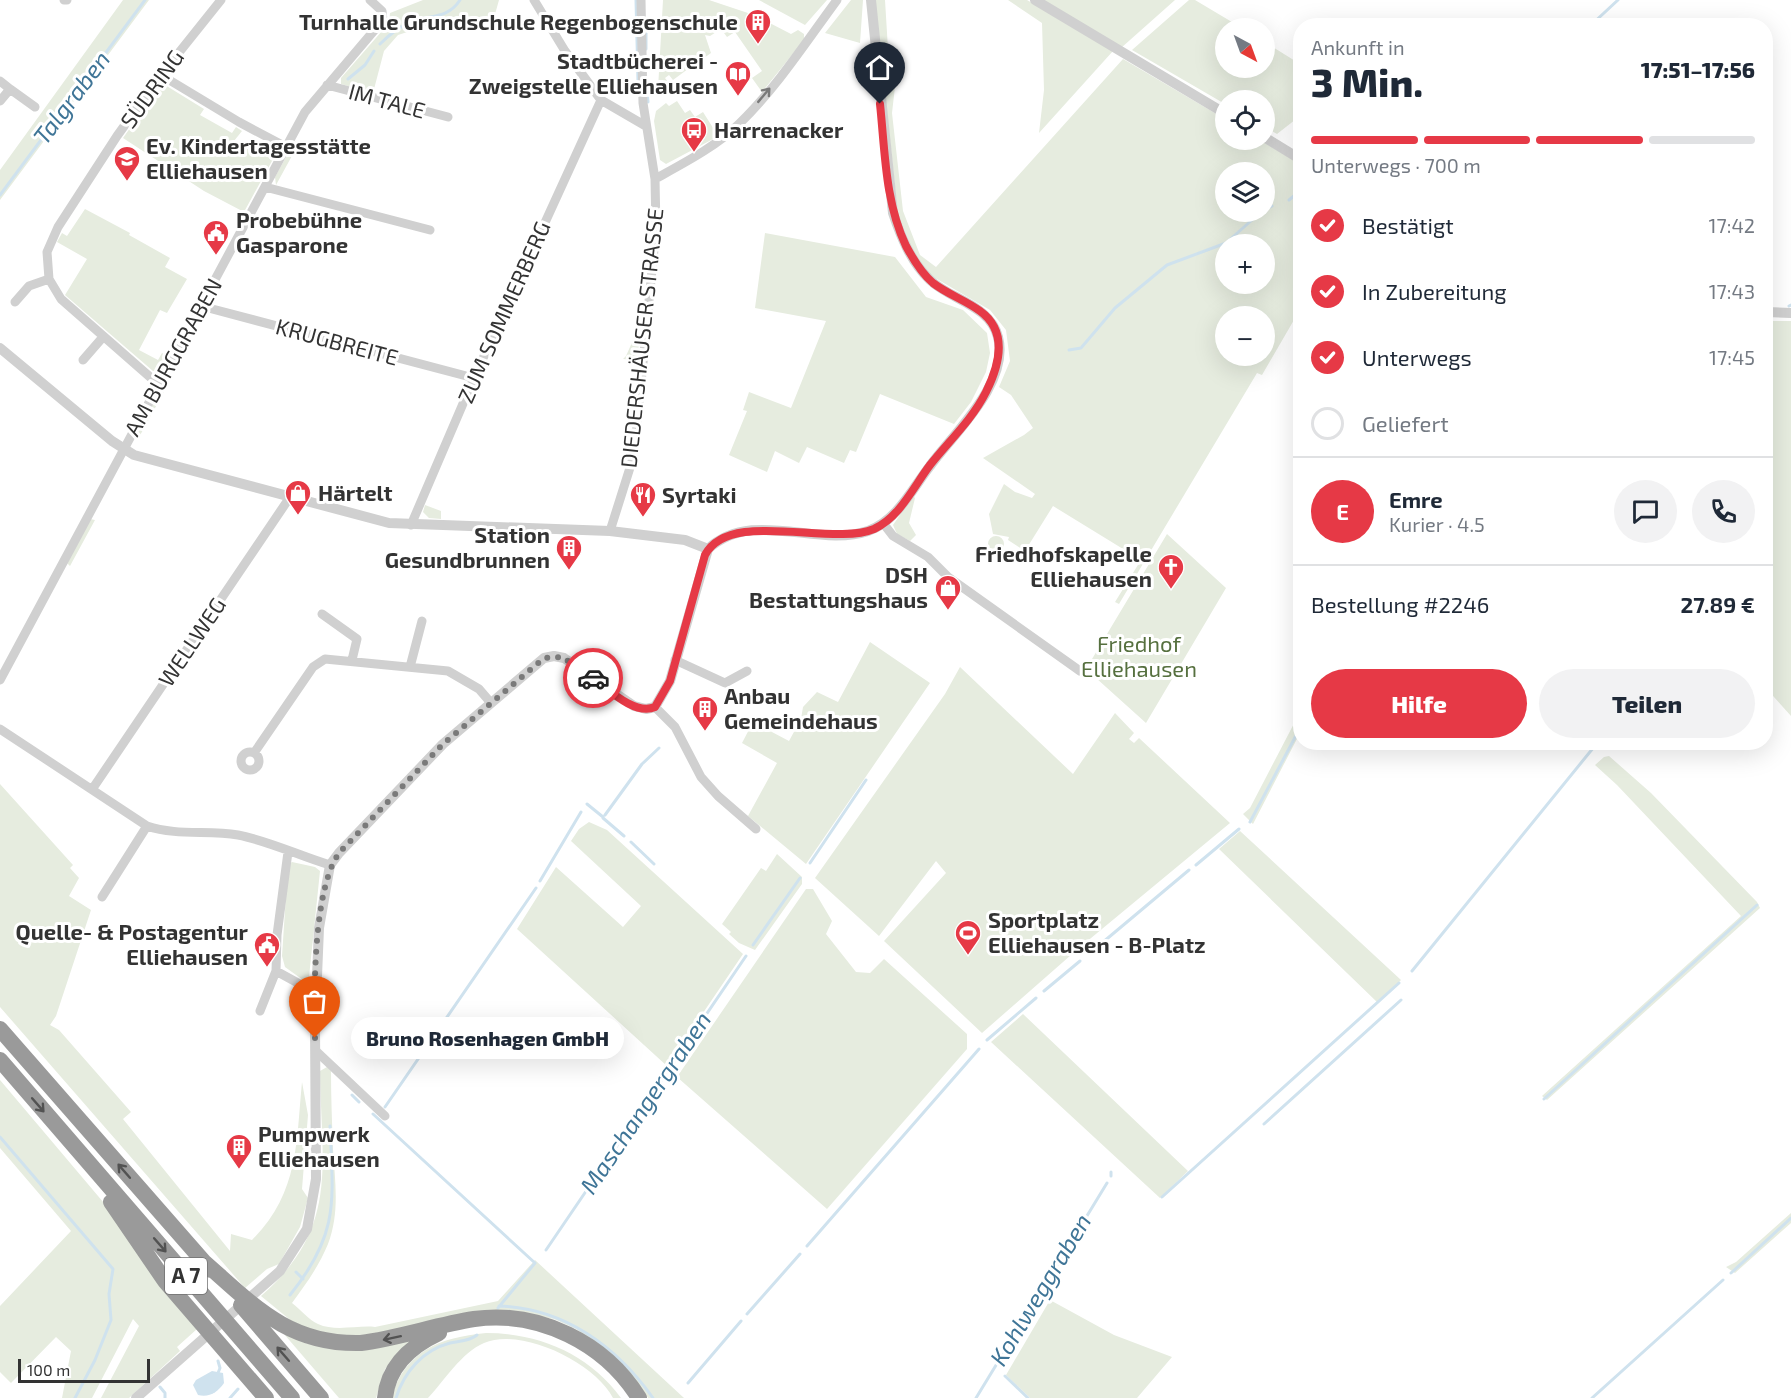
<!DOCTYPE html>
<html lang="de">
<meta charset="utf-8">
<style>
:root{--surface:#fff;--page:#f2f2f3;--text:#1f2937;--muted:#747a83;--line:#e0e1e3;--accent:#e63946}
body{margin:0;font-family:"Exo 2",sans-serif;background:var(--page);color:var(--text);height:100vh;display:flex;flex-direction:column;font-size:22px;white-space:nowrap}
*{box-sizing:border-box;margin:0}
p{font-size:20px;color:var(--muted)}
.icon{flex:none;width:33px;height:33px;fill:none;stroke:currentColor;stroke-width:2;stroke-linecap:round;stroke-linejoin:round}
.map{position:relative;flex:1;overflow:hidden}
.panel{position:absolute;left:1293px;top:18px;width:480px;height:732px;display:flex;flex-direction:column;background:var(--surface);border-radius:24px;box-shadow:0 6px 24px #0002}
.panel>*{flex:none}
.needle{width:39px;rotate:139deg}
.tools{position:absolute;left:1215px;top:18px;display:grid;gap:12px}
.tools a{display:grid;place-items:center;width:60px;height:60px;border-radius:50%;background:var(--surface);box-shadow:0 6px 24px #0002;font-size:30px}
.scale{position:absolute;left:18px;bottom:15px;width:132px;box-sizing:border-box;padding-left:6px;border:3px solid #333;border-top:0;font-size:16px;line-height:21px;white-space:nowrap;color:#333;-webkit-text-stroke:4px #fff;paint-order:stroke}
.pin{position:absolute;display:grid;place-items:center;width:51px;height:51px;color:#fff;margin:-62px -26px;border-radius:50% 50% 50% 0;rotate:-45deg;box-shadow:0 0 6px #0007}
.pin .icon{rotate:45deg}
.courier{position:absolute;display:grid;place-items:center;width:60px;height:60px;margin:-30px;border:4px solid #e63946;border-radius:50%;background:#fff;color:#222;box-shadow:0 2px 8px #0007}
.bubble{position:absolute;height:42px;border-radius:21px;background:var(--surface);box-shadow:0 6px 24px #0002;font-size:20px;font-weight:800;line-height:42px;text-align:center}
.head em{font-style:normal;font-weight:800}
.head div{display:flex;flex-direction:column-reverse}
.head{display:flex;align-items:center;justify-content:space-between;height:102px;padding:0 18px}
h1{font-size:39px;font-weight:800;line-height:45px}
.bar{display:grid;grid-template-columns:repeat(4,1fr);gap:9px 6px;align-content:center;height:72px;padding:0 18px}
.bar i{height:8px;border-radius:4px;background:var(--line)}
.bar .current{background:var(--accent)}
.bar p{grid-column:span 4}
.line{display:flex;align-items:center;gap:15px;padding:0 18px;border-top:2px solid var(--line)}
.line div{flex:1}
.round{display:grid;place-items:center;flex:none;width:63px;height:63px;border-radius:32px;background:var(--page)}
ol{padding:0 18px;list-style:none}
li{display:flex;align-items:center;gap:18px;height:66px}
li p{margin-inline-start:auto}
li .icon{padding:6px;border-radius:50%;background:var(--accent);color:#fff;stroke-width:4}
li:last-child{color:var(--muted)}
li i{width:33px;height:33px;border:3px solid var(--line);border-radius:50%}
.primary-button{display:flex;gap:12px;margin-top:auto;padding:12px 18px}
.primary-button a{flex:1;height:69px;border-radius:36px;background:var(--accent);color:#fff;font-size:24px;font-weight:800;line-height:69px;text-align:center}
.primary-button a+a{background:var(--page);color:var(--text)}
.map>svg:first-child{display:block}
.green{fill:#e6ecdf;fill-rule:evenodd}
.water{fill:#cfe2ee}
.lines{fill:none;stroke-linecap:round;stroke-linejoin:round}
.stream{stroke:#cfe2ee;stroke-width:3}
.minor{stroke:#d0d0d0;stroke-width:9}
.tertiary{stroke:#d0d0d0;stroke-width:10}
.motorway{stroke:#9a9a9a;stroke-width:16}
.oneway{stroke:#7a7a7a}
.oneway2{stroke:#525252}
.done{stroke:#7a7a7a;stroke-width:6;stroke-dasharray:0 10.8}
.route{stroke:#e63946;stroke-width:8}
.labels{text-anchor:middle;stroke-width:6;stroke-linejoin:round;paint-order:stroke}
.shield{fill:#fff;stroke:#707070;stroke-width:1.5}
.shield-label{font-size:21px;font-weight:bold;fill:#333}
.poi-label{font-size:22px;font-weight:bold;fill:#333;stroke:#fff;text-anchor:start}
.street-label{font-size:22px;fill:#333;stroke:#fff}
.park-label{font-size:22px;fill:#56703f;stroke:#fff}
.water-label{font-size:24px;font-style:italic;fill:#3f7597;stroke:#fff}
</style>
<div class="map">
<svg width="1791" height="1398" viewBox="0 0 1791 1398">
<rect width="100%" height="100%" fill="#fff"/>
<!-- green -->
<path class="green" d="M123,0H149L0,200V170Z
M423,0H499L492,25L457,16L398,35L384,51L373,93L341,84V78L389,23L390,13Z
M663,0H709L754,15L791,34L798,30L804,34V40L762,92L752,78L762,71L735,32L727,37L721,29L710,36L705,35L711,53L697,63L693,58L689,61L692,66L673,80L669,75L665,78L668,82L658,89Z
M759,0H827L805,25Z
M851,0H863L860,43L825,33Z
M875,0H885L888,49L896,78L892,113L903,211L920,255L936,267L1123,59L1225,119L1226,140H1260L1300,164V314L1298,313L1262,375L1257,373L1119,604L1115,602L1141,560L1053,506L1025,551L1008,540L1009,537L993,534L989,514L1004,484L1015,492L1032,498L1035,494L983,458L1024,435L1033,428L1011,395L999,387L1010,361L1006,330L990,310L930,275L913,251L898,214ZM1226,172H1264V212H1226ZM1226,244H1264V284H1226ZM1226,316H1264V356H1226Z
M1008,0H1027L1113,51L1039,133L1044,90L1042,23Z
M1042,0H1175L1121,48Z
M1189,0H1195L1242,28H1226V68H1264L1265,42L1300,64V116L1277,134L1265,127L1264,100H1226L1225,104L1132,50Z
M165,85L204,109L200,115L232,133L236,127L242,131L234,141L252,151L264,142L278,150L244,212L204,191L123,138L160,86Z
M677,101L685,113L690,110L695,117L703,112L715,131V138L666,164L660,160L654,121L656,111L666,103L669,106Z
M295,141L299,143L276,185L275,177Z
M85,209L130,233L129,235L170,258L165,267L187,279L167,313L160,310L139,350L158,360L162,353L167,356L158,371H153L65,295L87,259L57,242L62,233L67,236Z
M765,233L895,257L926,297L963,310L987,333L990,353L986,372L971,402L954,424L880,394L856,452L850,450L844,463L807,447L799,463L775,451L767,472L729,455L747,411L743,410L749,392L791,408L826,321L755,308Z
M642,320L637,360L623,359L626,356Z
M1766,321H1791V716L1766,688Z
M167,377L171,379L138,439L134,437Z
M913,496L915,498L909,523L916,535L910,541L897,534L893,525Z
M425,505L441,511V519L429,518L423,512Z
M90,519L95,520L70,566L67,563Z
M1167,534L1226,588L1146,723L1086,669Z
M988 544a8 8 0 1 1 16 0a8 8 0 1 1-16 0Z
M870,642L930,683L806,864L748,816L777,763L742,743L753,722L789,741L801,719L803,707L817,692L838,702Z
M960,667L1073,774L1115,713L1134,733L1129,739L1134,743L1139,738L1230,823L1079,948L982,1033L884,941L946,873L936,861L879,936L815,878L945,694Z
M1300,712V733L1253,824L1243,814L1250,808Z
M1609,756L1651,793L1757,902L1760,908L1547,1100L1542,1096L1741,916L1617,785L1595,765L1604,757Z
M0,784L73,865L70,868L79,878L69,896L91,910L56,1016L50,1025L59,1030L131,1112L123,1119L230,1251L231,1234L252,1240C299,1193 296,1143 302,1082L308,1115L302,1189L308,1198L300,1227L279,1264L267,1269L245,1288L0,1007Z
M589,822L607,830L743,954L667,1066L517,929L556,867L623,927L641,906L571,841L579,829Z
M1240,831L1401,980L1378,1003L1219,849Z
M777,854L802,877V884L755,950L739,943L729,934L731,932L722,924L761,868L766,871Z
M292,862L315,867L320,871L309,977L303,980L285,967L282,956L288,865Z
M806,889H813L832,921L826,934L856,972L870,973L884,959L967,1034V1049L827,1209L677,1077Z
M1023,1014L1188,1171L1160,1198L991,1042Z
M327,1067L331,1071C331,1097 332,1123 333,1149C335,1182 340,1212 328,1244C319,1266 306,1284 292,1303C300,1309 309,1320 318,1324C335,1332 358,1325 375,1327L498,1301L535,1260L684,1398H648L635,1379L610,1352L576,1329L554,1319L517,1312L351,1338L300,1328L261,1296C340,1227 321,1166 320,1071Z
M0,1080L120,1222L197,1329L177,1347L180,1351L129,1398H101L139,1326L133,1319L92,1398H62L71,1351L56,1337L11,1383L0,1372V1306L71,1231L0,1148Z
M1791,1213V1223L1735,1273L1726,1267L1736,1262Z
M1050,1300L1114,1335L1172,1357L1137,1398H1030L1006,1375Z
M486,1333C539,1333 589,1354 621,1398H613C595,1363 522,1327 484,1343C462,1352 444,1381 428,1398H391C406,1350 439,1338 486,1333Z
M284,1334L308,1344L416,1336L385,1369L376,1398H339Z"/>
<!-- water -->
<path class="water" d="M212,1371L223,1373L224,1383C218,1392 209,1398 198,1395L193,1385L196,1380Z"/>
<g class="lines">
<!-- stream -->
<path class="stream" d="M636,0L638,81
M646,20V49
M1590,26L1618,0
M380,44C389,35 398,27 411,22C429,15 448,19 460,0
M348,79L365,65L374,51
M647,91L648,102
M0,195L145,0
M1289,200L1300,191
M1264,210L1272,206
M1789,306L1791,305
M1069,350L1081,348L1115,308L1167,265L1226,243L1261,212
M587,804L603,817
M605,815L642,764L659,748
M603,818L624,836
M1250,822L1300,728
M631,842L654,864
M810,863L866,780
M1196,865L1239,829
M540,881L581,812
M753,945L800,878
M1090,953L1189,870
M1412,971L1598,742
M1044,991L1080,961
M987,1040L1036,998
M352,1095L359,1102
M1544,1099L1757,905
M385,1107L536,888
M373,1114L535,1263L498,1308
M1264,1124L1401,1000
M0,1137L113,1269L109,1294L111,1320L95,1360L75,1398
M1111,1176V1172
M1162,1197L1399,983
M807,1246L979,1049
M546,1250L746,956
M296,1272L303,1279
M1731,1273L1791,1218
M290,1295C340,1233 333,1201 330,1126
M499,1306C564,1308 616,1346 653,1398
M747,1314L800,1254
M218,1373L220,1368L218,1361
M1005,1376L1028,1398
M688,1383L741,1321
M160,1387L165,1393V1398
M230,1398L238,1389
M396,1398C404,1372 423,1350 450,1343C459,1341 470,1341 477,1335
M976,1398L1107,1183
M1592,1398L1723,1280"/>
<!-- minor -->
<path class="minor" d="M64,0H67
M534,0L565,51L601,100L644,125
M161,75L239,122L286,147
M0,81L10,89L0,101
M327,85L448,117
M10,89L35,107
M655,179C684,163 717,146 740,123C777,87 806,42 837,0
M265,187L430,230
M15,302L29,286L49,279
M201,306L474,378
M83,360L103,337
M158,384L61,299L49,279L47,252L58,227L117,136L161,75L221,0
M883,523L893,536L928,557L948,577L1080,671
M411,525L474,378L601,100
M610,531L634,455L656,229L655,179L643,103L641,0
M322,614L357,639L352,660
M675,660L725,683L747,671
M410,667L422,621
M0,680L305,112L383,20L382,11L370,0
M655,707L675,727L701,777L718,796L756,829
M0,729L147,826C177,836 207,830 238,835C269,841 300,856 330,865
M241 761a9 9 0 1 1 18 0a9 9 0 1 1-18 0Z
M254,753L313,667L325,659L448,671L479,689L491,703
M93,788L290,497
M288,852L277,935L276,971L316,993
M102,897L147,826
M260,1011L276,971
M316,1051L385,1116"/>
<!-- tertiary -->
<path class="tertiary" d="M1035,0L1226,114
M1264,137L1300,159
M1766,312L1791,313
M0,348L112,441L134,455L389,523L610,531L685,540L708,549
M136,1398L280,1271L307,1229L316,1179L315,1025L319,928L330,865L339,853L443,744L544,658L554,656L564,658L634,706L646,709L655,707L670,681L708,549C753,508 817,548 868,531C897,521 912,489 930,466C954,433 1010,383 998,337C990,305 951,300 930,280C911,262 901,237 893,213L871,0"/>
<!-- motorway -->
<path class="motorway" d="M0,1029L211,1270
M0,1060L292,1398
M111,1202L165,1281L266,1398
M204,1262C254,1306 289,1345 361,1343C399,1338 436,1325 474,1319C539,1310 605,1343 639,1398
M241,1305L321,1398
M385,1398C388,1366 411,1346 439,1333"/>
</g>
<!-- one-way arrows -->
<defs><path id="oneway-shaft" d="M-6 0H5M1.5-3L5.5 0L1.5 3" fill="none" stroke-width="1.6" stroke-linecap="round" stroke-linejoin="round" transform="scale(1.5)"/></defs>
<use class="oneway" href="#oneway-shaft" transform="translate(764 95) rotate(-50)"/>
<g class="oneway2">
<use href="#oneway-shaft" transform="translate(38 1105) rotate(49)"/>
<use href="#oneway-shaft" transform="translate(124 1171) rotate(-131)"/>
<use href="#oneway-shaft" transform="translate(160 1245) rotate(49)"/>
<use href="#oneway-shaft" transform="translate(392 1338) rotate(168)"/>
<use href="#oneway-shaft" transform="translate(283 1354) rotate(-131)"/>
</g>
<g class="lines">
<!-- done -->
<path class="done" d="M315,1038C314,992 313,890 339,853L443,744L544,658L562,657L593,678"/>
<!-- route -->
<path class="route" d="M593,678C608,689 635,716 655,707L670,681L705,555C730,508 831,547 874,529C900,517 914,486 930,465C949,441 972,420 986,392C999,366 1009,332 980,311C965,300 947,294 933,283C921,273 913,259 906,246C885,202 885,151 880,104"/>
</g>
<!-- icons -->
<defs>
<g id="building-pin" transform="scale(1.35)"><path d="M0 17L-7.5 6A9.5 9.5 0 1 1 7.5 6Z" fill="#e63946" stroke="#fff"/><path d="M-4-6H4V6H1V3H-1V6H-4ZM-2.5-4.3h1.7v1.8h-1.7ZM.8-4.3h1.7v1.8H.8ZM-2.5-1h1.7V.8h-1.7ZM.8-1h1.7V.8H.8Z" fill="#fff"/></g>
<g id="library-pin" transform="scale(1.35)"><path d="M0 17L-7.5 6A9.5 9.5 0 1 1 7.5 6Z" fill="#e63946" stroke="#fff"/><path d="M-6-4Q-3-5.5-.7-3.5V5Q-3 3-6 4ZM6-4Q3-5.5 .7-3.5V5Q3 3 6 4Z" fill="#fff"/></g>
<g id="bus-pin" transform="scale(1.35)"><path d="M0 17L-7.5 6A9.5 9.5 0 1 1 7.5 6Z" fill="#e63946" stroke="#fff"/><path d="M-5-6H5V4H4V6H2V4H-2V6H-4V4H-5ZM-3.5-4V0h7V-4ZM-3.5 1.2v1.5H-2V1.2ZM2 1.2v1.5H3.5V1.2Z" fill="#fff"/></g>
<g id="school-pin" transform="scale(1.35)"><path d="M0 17L-7.5 6A9.5 9.5 0 1 1 7.5 6Z" fill="#e63946" stroke="#fff"/><path d="M0-5L7-2L0 1L-7-2ZM-4 1L0 2.5L4 1V4Q0 6-4 4Z" fill="#fff"/></g>
<g id="civic-pin" transform="scale(1.35)"><path d="M0 17L-7.5 6A9.5 9.5 0 1 1 7.5 6Z" fill="#e63946" stroke="#fff"/><path d="M-.6-6.5H3V-4.5H.6V-3L4-1V1h2V6H-6V1h2V-1L-.6-3ZM-1.2 2.5V6h2.4V2.5Z" fill="#fff"/></g>
<g id="shop-pin" transform="scale(1.35)"><path d="M0 17L-7.5 6A9.5 9.5 0 1 1 7.5 6Z" fill="#e63946" stroke="#fff"/><path d="M-5-2.5h2.3a2.7 3.5 0 0 1 5.4 0H5L5.5 6h-11ZM-1.5-2.5h3a1.5 2.3 0 0 0-3 0Z" fill="#fff"/></g>
<g id="restaurant-pin" transform="scale(1.35)"><path d="M0 17L-7.5 6A9.5 9.5 0 1 1 7.5 6Z" fill="#e63946" stroke="#fff"/><path d="M-5-6h1v4h1v-4h1v4h1v-4h1v5L-1.5 .5V6h-2V.5L-5-1ZM5-6V6H3V1.5H1.5Q1.5-4 5-6Z" fill="#fff"/></g>
<g id="church-pin" transform="scale(1.35)"><path d="M0 17L-7.5 6A9.5 9.5 0 1 1 7.5 6Z" fill="#e63946" stroke="#fff"/><path d="M-1.2-6h2.4v3.5h3.3v2.4h-3.3V6h-2.4V-.1h-3.3v-2.4h3.3Z" fill="#fff"/></g>
<g id="stadium-pin" transform="scale(1.35)"><path d="M0 17L-7.5 6A9.5 9.5 0 1 1 7.5 6Z" fill="#e63946" stroke="#fff"/><path d="M0-5a6.5 5 0 1 0 0 10a6.5 5 0 1 0 0-10ZM-3.5-1.8h7v3.6h-7Z" fill="#fff"/></g>
</defs>
<g fill-rule="evenodd">
<use href="#building-pin" x="758" y="22"/>
<use href="#library-pin" x="738" y="74"/>
<use href="#bus-pin" x="694" y="130"/>
<use href="#school-pin" x="127" y="159"/>
<use href="#civic-pin" x="216" y="233"/>
<use href="#shop-pin" x="298" y="493"/>
<use href="#restaurant-pin" x="643" y="495"/>
<use href="#building-pin" x="569" y="548"/>
<use href="#church-pin" x="1171" y="567"/>
<use href="#shop-pin" x="948" y="588"/>
<use href="#building-pin" x="705" y="709"/>
<use href="#stadium-pin" x="968" y="933"/>
<use href="#civic-pin" x="267" y="945"/>
<use href="#building-pin" x="239" y="1147"/>
</g>
<g class="labels">
<!-- shield labels -->
<rect class="shield" x="165" y="1258" width="42" height="36" rx="4.5"/>
<g class="shield-label">
<text x="186" y="1283">A 7</text>
</g>
<!-- poi labels -->
<g class="poi-label">
<text x="738" y="30" text-anchor="end">Turnhalle Grundschule Regenbogenschule</text>
<text x="718" y="69" text-anchor="end">Stadtbücherei -<tspan x="718" dy="25">Zweigstelle Elliehausen</tspan></text>
<text x="714" y="138">Harrenacker</text>
<text x="146" y="154">Ev. Kindertagesstätte<tspan x="146" dy="25">Elliehausen</tspan></text>
<text x="236" y="228">Probebühne<tspan x="236" dy="25">Gasparone</tspan></text>
<text x="318" y="501">Härtelt</text>
<text x="662" y="503">Syrtaki</text>
<text x="550" y="543" text-anchor="end">Station<tspan x="550" dy="25">Gesundbrunnen</tspan></text>
<text x="1152" y="562" text-anchor="end">Friedhofskapelle<tspan x="1152" dy="25">Elliehausen</tspan></text>
<text x="928" y="583" text-anchor="end">DSH<tspan x="928" dy="25">Bestattungshaus</tspan></text>
<text x="724" y="704">Anbau<tspan x="724" dy="25">Gemeindehaus</tspan></text>
<text x="988" y="928">Sportplatz<tspan x="988" dy="25">Elliehausen - B-Platz</tspan></text>
<text x="248" y="940" text-anchor="end">Quelle- &amp; Postagentur<tspan x="248" dy="25">Elliehausen</tspan></text>
<text x="258" y="1142">Pumpwerk<tspan x="258" dy="25">Elliehausen</tspan></text>
</g>
<!-- street labels -->
<g class="street-label">
<text transform="translate(152 89) rotate(-54)" y="8">SÜDRING</text>
<text transform="translate(387 101) rotate(15)" y="8">IM TALE</text>
<text transform="translate(504 312) rotate(-66)" y="8">ZUM SOMMERBERG</text>
<text transform="translate(642 338) rotate(-84)" y="8">DIEDERSHÄUSER STRASSE</text>
<text transform="translate(337 342) rotate(15)" y="8">KRUGBREITE</text>
<text transform="translate(173 357) rotate(-61)" y="8">AM BURGGRABEN</text>
<text transform="translate(192 642) rotate(-56)" y="8">WELLWEG</text>
</g>
<!-- park labels -->
<g class="park-label">
<text x="1139" y="652">Friedhof<tspan x="1139" dy="25">Elliehausen</tspan></text>
</g>
<!-- water labels -->
<g class="water-label">
<text transform="translate(72 98) rotate(-53)" y="8">Talgraben</text>
<text transform="translate(646 1103) rotate(-56)" y="8">Maschangergraben</text>
<text transform="translate(1041 1290) rotate(-59)" y="8">Kohlweggraben</text>
</g>
</g>
</svg>
<div class="tools">
<a><svg class="needle" viewBox="-14 -14 28 28"><path d="M0-13l5 13h-10z" fill="#e53935"/><path d="M0 13l5-13h-10z" fill="#747a83"/></svg></a>
<a><svg class="icon" aria-label="locate" viewBox="0 0 24 24"><circle cx="12" cy="12" r="6"/><path d="M12 2v4M12 18v4M2 12h4M18 12h4"/></svg></a>
<a><svg class="icon" aria-label="layers" viewBox="0 0 24 24"><path d="M12 4l9 5-9 5-9-5zM3 14l9 5 9-5"/></svg></a>
<a>+</a>
<a>−</a>
</div>
<div class="scale">100 m</div>
<div class="pin" style="left:315px;top:1038px;background:#ea580c"><svg class="icon" aria-label="bag" viewBox="0 0 24 24"><path d="M5 8h14l-1 12H6zM9 8a3 3 0 0 1 6 0"/></svg></div>
<div class="pin" style="left:880px;top:104px;background:#1f2937"><svg class="icon" aria-label="home" viewBox="0 0 24 24"><path d="M3 11l9-7 9 7M6 9v11h12V9"/></svg></div>
<div class="courier" style="left:593px;top:678px"><svg class="icon" aria-label="car" viewBox="0 0 24 24"><path d="M5 17H2v-5l4-1 3-4h7l3 4 3 1v5h-3M9 17h6M6 11h13"/><circle cx="7" cy="17" r="2"/><circle cx="17" cy="17" r="2"/></svg></div>
<div class="bubble" style="left:351px;top:1017px;width:273px">Bruno Rosenhagen GmbH</div>
<section class="panel">
<div class="head"><div><h1>3 Min.</h1><p>Ankunft in</p></div><em>17:51–17:56</em></div>
<div class="bar"><i class="current"></i><i class="current"></i><i class="current"></i><i></i><p>Unterwegs · 700 m</p></div>
<ol>
<li><svg class="icon" aria-label="check" viewBox="0 0 24 24"><path d="M5 12l5 5 9-10"/></svg>Bestätigt<p>17:42</p></li>
<li><svg class="icon" aria-label="check" viewBox="0 0 24 24"><path d="M5 12l5 5 9-10"/></svg>In Zubereitung<p>17:43</p></li>
<li><svg class="icon" aria-label="check" viewBox="0 0 24 24"><path d="M5 12l5 5 9-10"/></svg>Unterwegs<p>17:45</p></li>
<li><i></i>Geliefert</li>
</ol>
<div class="line" style="height:108px"><b class="round" style="background:var(--accent);color:#fff">E</b><div><b>Emre</b><p>Kurier · 4.5</p></div><a class="round"><svg class="icon" aria-label="chat" viewBox="0 0 24 24"><path d="M4 5h16v11H9l-5 4z"/></svg></a><a class="round"><svg class="icon" aria-label="phone" viewBox="0 0 24 24"><path d="M5 4h4l2 5-3 2q2 4 5 5l2-3 5 2v4C11 20 4 13 5 4z"/></svg></a></div>
<div class="line" style="height:78px"><div>Bestellung #2246</div><b>27.89 €</b></div>
<div class="primary-button"><a>Hilfe</a><a>Teilen</a></div>
</section>
</div>
